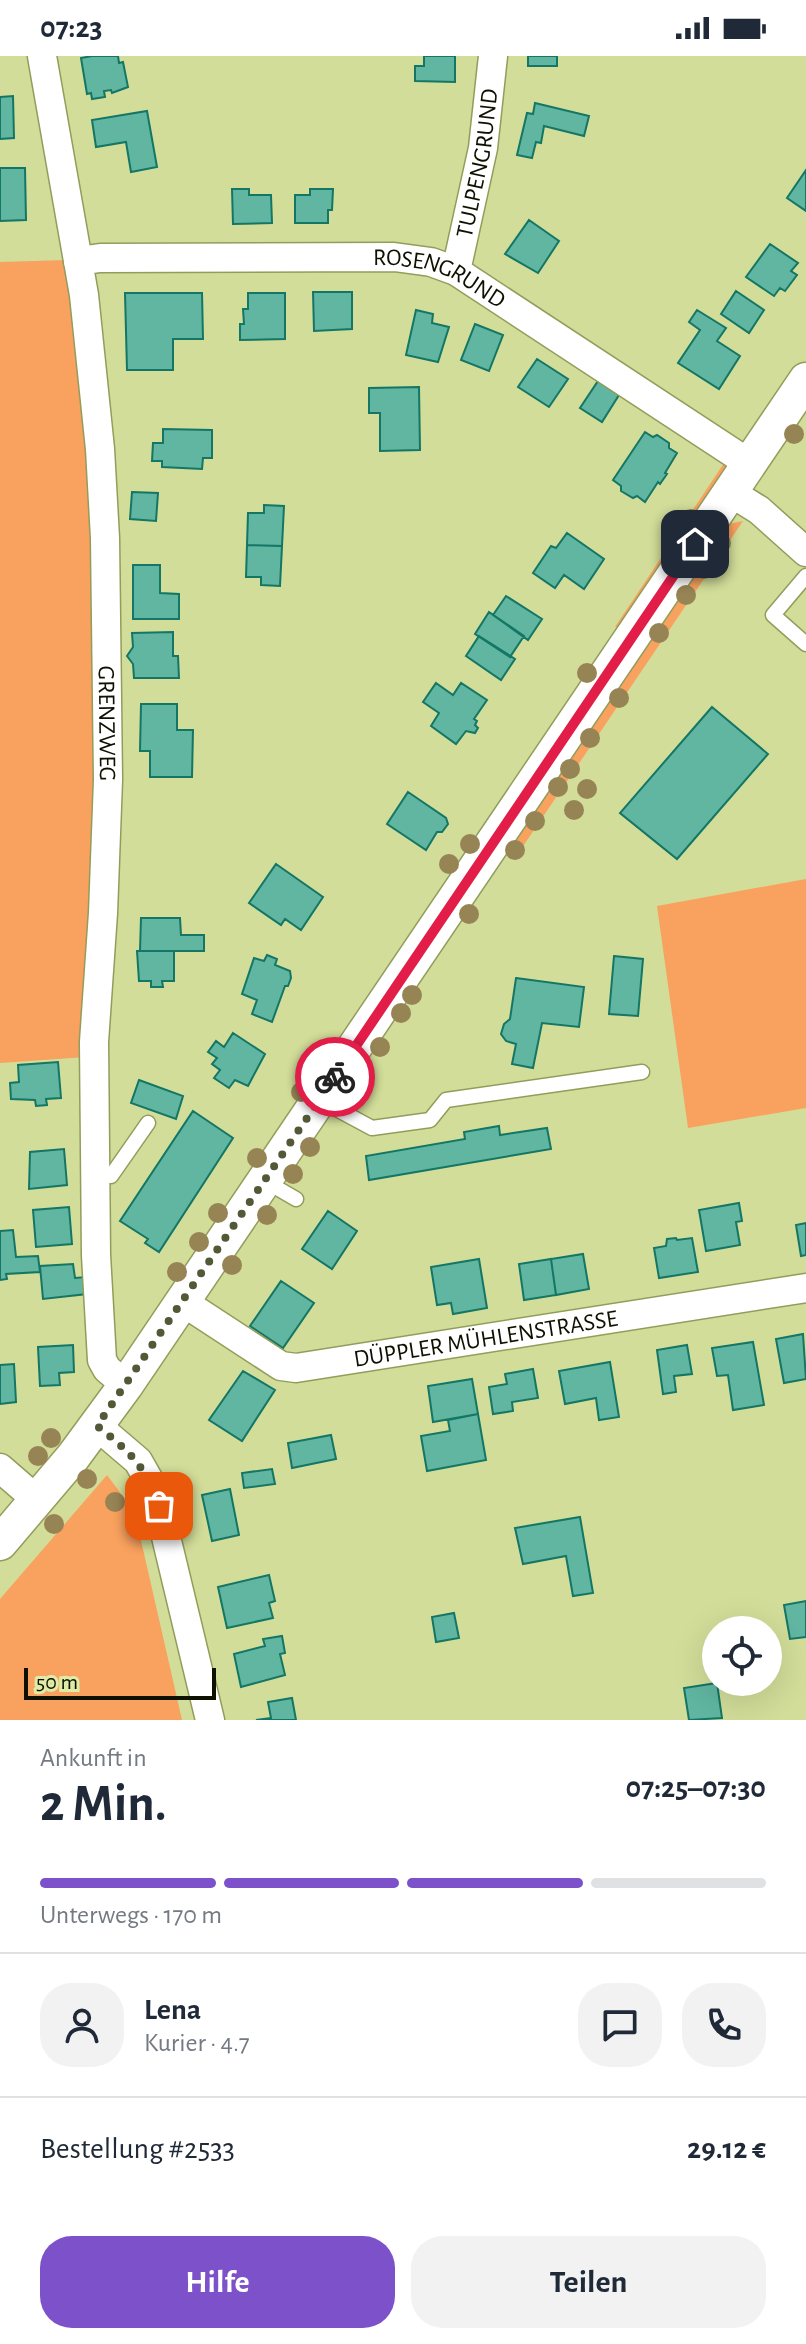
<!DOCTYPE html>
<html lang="de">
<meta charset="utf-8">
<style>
:root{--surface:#fff;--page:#f2f2f3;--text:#1f2937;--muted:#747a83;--line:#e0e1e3;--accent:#7c51ca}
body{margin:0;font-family:"Alegreya Sans",sans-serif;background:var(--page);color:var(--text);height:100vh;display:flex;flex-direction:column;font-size:30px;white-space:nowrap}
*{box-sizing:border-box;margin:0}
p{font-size:26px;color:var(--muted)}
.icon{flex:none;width:44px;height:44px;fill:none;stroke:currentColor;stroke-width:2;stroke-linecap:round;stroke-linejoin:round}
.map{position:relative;height:1664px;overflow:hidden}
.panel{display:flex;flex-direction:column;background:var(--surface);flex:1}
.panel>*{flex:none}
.buttons{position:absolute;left:702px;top:1560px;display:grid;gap:16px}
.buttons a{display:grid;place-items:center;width:80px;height:80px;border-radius:50%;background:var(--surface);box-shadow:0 8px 32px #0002;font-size:40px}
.scale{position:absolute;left:24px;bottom:20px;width:192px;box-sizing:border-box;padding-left:8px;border:4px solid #0e1100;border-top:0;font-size:22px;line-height:28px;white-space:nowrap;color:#0e1100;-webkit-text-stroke:6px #dfeba6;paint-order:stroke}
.pin{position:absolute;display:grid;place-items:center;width:68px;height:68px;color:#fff;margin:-34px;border-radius:16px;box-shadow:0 4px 12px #0006}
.courier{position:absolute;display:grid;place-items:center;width:80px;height:80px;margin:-40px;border:6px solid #e11d48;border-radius:50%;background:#fff;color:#222;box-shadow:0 2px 10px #0007}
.head em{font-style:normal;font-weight:700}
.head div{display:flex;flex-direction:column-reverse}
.head{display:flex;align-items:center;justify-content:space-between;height:136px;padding:0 40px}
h1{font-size:52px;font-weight:700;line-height:60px}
.bar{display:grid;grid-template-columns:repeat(4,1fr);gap:12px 8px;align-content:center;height:96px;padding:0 40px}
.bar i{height:10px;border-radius:6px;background:var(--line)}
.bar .current{background:var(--accent)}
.bar p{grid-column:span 4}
.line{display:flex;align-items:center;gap:20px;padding:0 40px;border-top:2px solid var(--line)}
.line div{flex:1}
.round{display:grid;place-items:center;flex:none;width:84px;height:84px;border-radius:32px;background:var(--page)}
.cta{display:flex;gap:16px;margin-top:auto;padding:16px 40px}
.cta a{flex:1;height:92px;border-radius:32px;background:var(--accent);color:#fff;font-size:32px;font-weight:700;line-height:92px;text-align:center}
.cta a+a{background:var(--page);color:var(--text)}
.status{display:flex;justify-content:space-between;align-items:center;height:56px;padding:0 40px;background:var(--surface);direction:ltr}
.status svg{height:22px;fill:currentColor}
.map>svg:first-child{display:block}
.green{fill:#f9a15e}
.building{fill:#60b6a1;stroke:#147664;stroke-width:2}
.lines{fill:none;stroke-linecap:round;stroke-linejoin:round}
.service-casing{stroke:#929d5b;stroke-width:17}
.minor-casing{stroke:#929d5b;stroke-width:31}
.tertiary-casing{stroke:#929d5b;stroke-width:37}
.service{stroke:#fff;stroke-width:14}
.minor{stroke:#fff;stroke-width:28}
.tertiary{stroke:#fff;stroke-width:34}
.tree{fill:#978454}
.done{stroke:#535836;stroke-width:8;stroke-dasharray:0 14.4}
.route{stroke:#e11d48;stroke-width:10}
.labels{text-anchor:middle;stroke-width:6;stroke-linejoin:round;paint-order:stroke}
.street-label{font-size:24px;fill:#0e1100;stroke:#dfeba6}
</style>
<div class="status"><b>07:23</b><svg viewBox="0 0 49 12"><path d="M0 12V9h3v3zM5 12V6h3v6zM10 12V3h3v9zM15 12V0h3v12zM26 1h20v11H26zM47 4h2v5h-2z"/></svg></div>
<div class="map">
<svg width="806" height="1664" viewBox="0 0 806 1664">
<rect width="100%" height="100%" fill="#d2dd99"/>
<!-- green -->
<path class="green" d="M66,204C74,268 84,332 88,396C101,598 97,799 86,1001L0,1007V206Z
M726,404L729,410L622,571H615Z
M743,465L515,802L503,794L728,468Z
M806,823V1052L688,1072L657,850Z
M107,1419L128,1447L140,1480L182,1664H0V1543Z"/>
<!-- building -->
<path class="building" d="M92,0H118L119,7L123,6L128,31L112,37L111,34L104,35L105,41L92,43L91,37L87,38L81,2Z
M424,0H455V26L415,25V10H424Z
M528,0H557V10H528Z
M13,40L14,82L0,83V41Z
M535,47L589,60L584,80L544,70L541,87L536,86L532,102L517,99L527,57L533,58Z
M147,55L157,111L131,116L126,86L96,91L92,64Z
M0,112H25L26,164L0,165Z
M806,114V155L787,142Z
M232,133H249V139H271L272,167L233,168Z
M310,133H333L332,154H328V167H295V139H310Z
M529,164L559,185L538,217L505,198Z
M770,188L798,207L791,215L797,219L785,235L780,232L774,240L746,221Z
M736,235L764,254L749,277L721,258Z
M313,236H352V273L314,275Z
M125,237H202L203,283H173V314H127Z
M248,237H285V283L240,284V268H244L243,253H248Z
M416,254L433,258L432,267L449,271L438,306L406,299Z
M697,254L726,272L717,285L740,300L719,333L678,307L700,274L689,266Z
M475,268L503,279L489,315L461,304Z
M537,303L568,323L549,351L518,331Z
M598,325L619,339L602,366L580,352Z
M419,331L420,394L380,395V357H369V332Z
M163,373L212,374V402H203L202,413L162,411V405H152L153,387H163Z
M645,376L653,381L657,379L669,387V392L677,397L665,417L667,418L660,428L658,426L645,446L637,440L633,442L621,435V430L613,424Z
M132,436L158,437L156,465L130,463Z
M264,449L284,450L282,490L247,489L248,457H264Z
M567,477L604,503L584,533L564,519L555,532L533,517L551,490L556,492Z
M247,489L282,490L280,530L261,529V521H246Z
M133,509H160V537L179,538V563H133Z
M506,540L542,563L528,584L493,559Z
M489,556L524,580L510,601L475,578Z
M173,576V600H178L179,622H134L133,608L127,600L133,591L132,577Z
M479,580L515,603L501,624L466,600Z
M436,627L453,639L461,627L487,644L474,663L477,665L475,669L478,672L475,677L466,675L456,688L431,670L439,657L423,646Z
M141,648H177V674H193L192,721H150V695H140Z
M712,651L768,698L677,803L620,757Z
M408,736L446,762L448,768L442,776H437L426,794L387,768Z
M276,808L323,841L301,874L285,863L281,869L249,847Z
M141,862H180L181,879H204V895H140Z
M137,895H174V925H162L163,931H151V925H139Z
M267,899L277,903L275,909L290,915L291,922L288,930H285L272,966L252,958L257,944L242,938L254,902L264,905Z
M614,900L643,903L638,960L609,958Z
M516,922L584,931L579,971L542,967L533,1012L512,1008L516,988L506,985L501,978L504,968L510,963Z
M233,977L265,998L248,1030L235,1024L229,1032L214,1022L220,1014L212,1008L217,1002L208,996L216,985L224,991Z
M58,1006L61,1042L46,1043L47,1049L36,1050L35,1044L11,1043L10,1027L19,1026L18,1009Z
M139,1024L183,1040L176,1063L131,1047Z
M193,1055L233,1082L159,1196L145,1187L148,1183L120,1165Z
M499,1070L500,1079L547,1072L551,1093L369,1124L366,1100L465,1083L464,1076Z
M64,1093L67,1129L29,1133L30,1096Z
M739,1147L742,1165L736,1166L740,1189L706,1195L699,1154Z
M69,1151L72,1188L36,1191L33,1154Z
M328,1155L357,1175L332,1213L302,1193Z
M806,1167V1199L801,1200L796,1169Z
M13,1174L16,1201L38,1200L40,1216L6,1218L7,1223L0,1224V1175Z
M676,1182L677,1184L692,1182L698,1216L659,1222L654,1192L666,1190L667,1183Z
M583,1198L589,1233L556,1239L551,1203Z
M479,1203L487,1252L453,1258L451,1247L437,1249L431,1211Z
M551,1203L556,1239L524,1244L519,1208Z
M73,1208L75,1222L86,1221L87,1238L43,1243L40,1210Z
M281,1225L314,1247L283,1292L250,1270Z
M803,1278L806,1323L784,1327L776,1283Z
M753,1286L764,1349L733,1354L728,1319L717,1320L712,1292Z
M73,1289L74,1316L59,1317L60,1329L40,1330L38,1291Z
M687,1289L692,1318L674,1320L676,1336L663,1338L657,1294Z
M610,1306L619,1361L599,1364L596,1342L565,1348L559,1315Z
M14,1308L16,1346L0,1348V1309Z
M533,1313L538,1342L512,1346L513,1355L493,1358L489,1331L507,1328L505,1318Z
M243,1315L275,1334L242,1385L209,1364Z
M472,1323L478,1358L433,1366L428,1330Z
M478,1358L486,1404L427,1415L421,1380L450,1375L448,1364Z
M331,1379L336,1403L292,1412L288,1387Z
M272,1413L275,1428L244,1432L242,1417Z
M230,1433L239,1479L212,1485L202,1439Z
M580,1461L593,1537L573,1540L566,1500L523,1508L515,1472Z
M269,1519L275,1545L269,1547L273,1562L227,1572L218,1531Z
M806,1545V1581L790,1583L784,1549Z
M454,1557L459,1582L436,1586L432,1561Z
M282,1580L285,1597L280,1598L285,1619L241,1631L234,1598L265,1590L263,1583Z
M717,1627L722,1662L689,1664L684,1632Z
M292,1642L296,1664H256L271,1662L268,1646Z"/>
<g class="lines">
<!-- service casing -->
<g class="service-casing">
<path id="service" d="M806,520L773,559L806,588
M320,1044L372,1072L430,1064L446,1044L642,1016
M94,1120H111L148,1067
M265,1125L296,1143"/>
</g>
<!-- minor casing -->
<g class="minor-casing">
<g id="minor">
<path id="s1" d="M42,0L84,239L100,393L105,482L108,724L103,857L94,986L96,1199L102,1304L107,1313L126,1329"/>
<path id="s2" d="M78,205L100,202L394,201L431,206L456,215L750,408"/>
<path id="s3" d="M456,215L483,92L493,0"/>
<path d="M730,436L759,454L806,496"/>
<path id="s4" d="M183,1246L281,1310L296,1312L806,1232"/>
<path d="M97,1370L138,1405L155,1435L210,1664"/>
<path d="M0,1412L37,1444"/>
</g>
</g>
<!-- tertiary casing -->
<g class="tertiary-casing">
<path id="tertiary" d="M0,1487L73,1401L126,1329L806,324"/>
</g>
<!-- service -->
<use href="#service" class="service"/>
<!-- minor -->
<use href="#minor" class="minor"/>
<!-- tertiary -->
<use href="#tertiary" class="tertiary"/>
</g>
<!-- trees -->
<g class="tree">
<circle cx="794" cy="378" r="10"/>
<circle cx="691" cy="463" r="10"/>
<circle cx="721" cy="487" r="10"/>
<circle cx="704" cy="513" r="10"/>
<circle cx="686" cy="539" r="10"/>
<circle cx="659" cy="577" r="10"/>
<circle cx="587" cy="617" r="10"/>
<circle cx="619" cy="642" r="10"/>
<circle cx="590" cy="682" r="10"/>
<circle cx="570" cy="713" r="10"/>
<circle cx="558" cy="731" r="10"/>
<circle cx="587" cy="733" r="10"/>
<circle cx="574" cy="754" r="10"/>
<circle cx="535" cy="765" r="10"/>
<circle cx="470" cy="788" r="10"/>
<circle cx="515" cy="794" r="10"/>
<circle cx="449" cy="808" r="10"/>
<circle cx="469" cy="858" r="10"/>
<circle cx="412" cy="939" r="10"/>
<circle cx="401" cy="957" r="10"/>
<circle cx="380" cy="991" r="10"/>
<circle cx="355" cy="1026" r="10"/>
<circle cx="301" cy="1036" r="10"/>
<circle cx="310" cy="1091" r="10"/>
<circle cx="257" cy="1102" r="10"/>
<circle cx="293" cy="1118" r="10"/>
<circle cx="218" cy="1157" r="10"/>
<circle cx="267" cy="1159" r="10"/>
<circle cx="199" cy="1186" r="10"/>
<circle cx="232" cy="1209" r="10"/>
<circle cx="177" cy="1216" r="10"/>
<circle cx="51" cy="1382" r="10"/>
<circle cx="38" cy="1400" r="10"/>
<circle cx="87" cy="1423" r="10"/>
<circle cx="115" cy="1446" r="10"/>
<circle cx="54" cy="1468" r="10"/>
</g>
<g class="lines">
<!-- done -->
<path class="done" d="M159,1450C146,1410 129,1395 97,1370L335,1021"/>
<!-- route -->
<path class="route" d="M335,1021L695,488"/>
</g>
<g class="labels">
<!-- street labels -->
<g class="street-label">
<text dy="8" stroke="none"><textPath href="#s3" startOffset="110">TULPENGRUND</textPath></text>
<text dy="8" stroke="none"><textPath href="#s2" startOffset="366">ROSENGRUND</textPath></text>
<text dy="8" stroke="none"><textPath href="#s1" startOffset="672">GRENZWEG</textPath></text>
<text dy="8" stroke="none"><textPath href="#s4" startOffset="324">DÜPPLER MÜHLENSTRASSE</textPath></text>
</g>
</g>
</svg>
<div class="buttons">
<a><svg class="icon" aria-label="locate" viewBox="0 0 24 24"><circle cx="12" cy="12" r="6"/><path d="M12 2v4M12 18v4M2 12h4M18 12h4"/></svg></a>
</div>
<div class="scale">50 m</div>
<div class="pin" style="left:159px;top:1450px;background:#ea580c"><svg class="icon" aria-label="bag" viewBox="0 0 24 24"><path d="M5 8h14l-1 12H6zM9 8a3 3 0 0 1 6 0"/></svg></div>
<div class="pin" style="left:695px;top:488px;background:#1f2937"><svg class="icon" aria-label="home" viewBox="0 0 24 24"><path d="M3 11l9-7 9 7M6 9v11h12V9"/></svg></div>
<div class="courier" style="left:335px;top:1021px"><svg class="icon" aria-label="bike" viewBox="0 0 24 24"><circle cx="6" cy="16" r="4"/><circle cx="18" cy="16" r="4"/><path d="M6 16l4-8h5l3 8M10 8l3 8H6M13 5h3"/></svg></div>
</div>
<section class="panel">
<div class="head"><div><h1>2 Min.</h1><p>Ankunft in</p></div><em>07:25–07:30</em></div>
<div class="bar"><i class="current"></i><i class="current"></i><i class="current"></i><i></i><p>Unterwegs · 170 m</p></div>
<div class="line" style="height:144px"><a class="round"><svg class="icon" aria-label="person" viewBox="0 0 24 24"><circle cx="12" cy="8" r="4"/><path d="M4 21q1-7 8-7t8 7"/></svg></a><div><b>Lena</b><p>Kurier · 4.7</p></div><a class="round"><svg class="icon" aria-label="chat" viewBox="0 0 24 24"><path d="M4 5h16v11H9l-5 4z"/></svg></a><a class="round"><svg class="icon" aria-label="phone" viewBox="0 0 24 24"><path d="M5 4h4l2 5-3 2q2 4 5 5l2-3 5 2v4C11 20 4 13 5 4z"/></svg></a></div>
<div class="line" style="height:104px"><div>Bestellung #2533</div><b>29.12 €</b></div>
<div class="cta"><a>Hilfe</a><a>Teilen</a></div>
</section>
